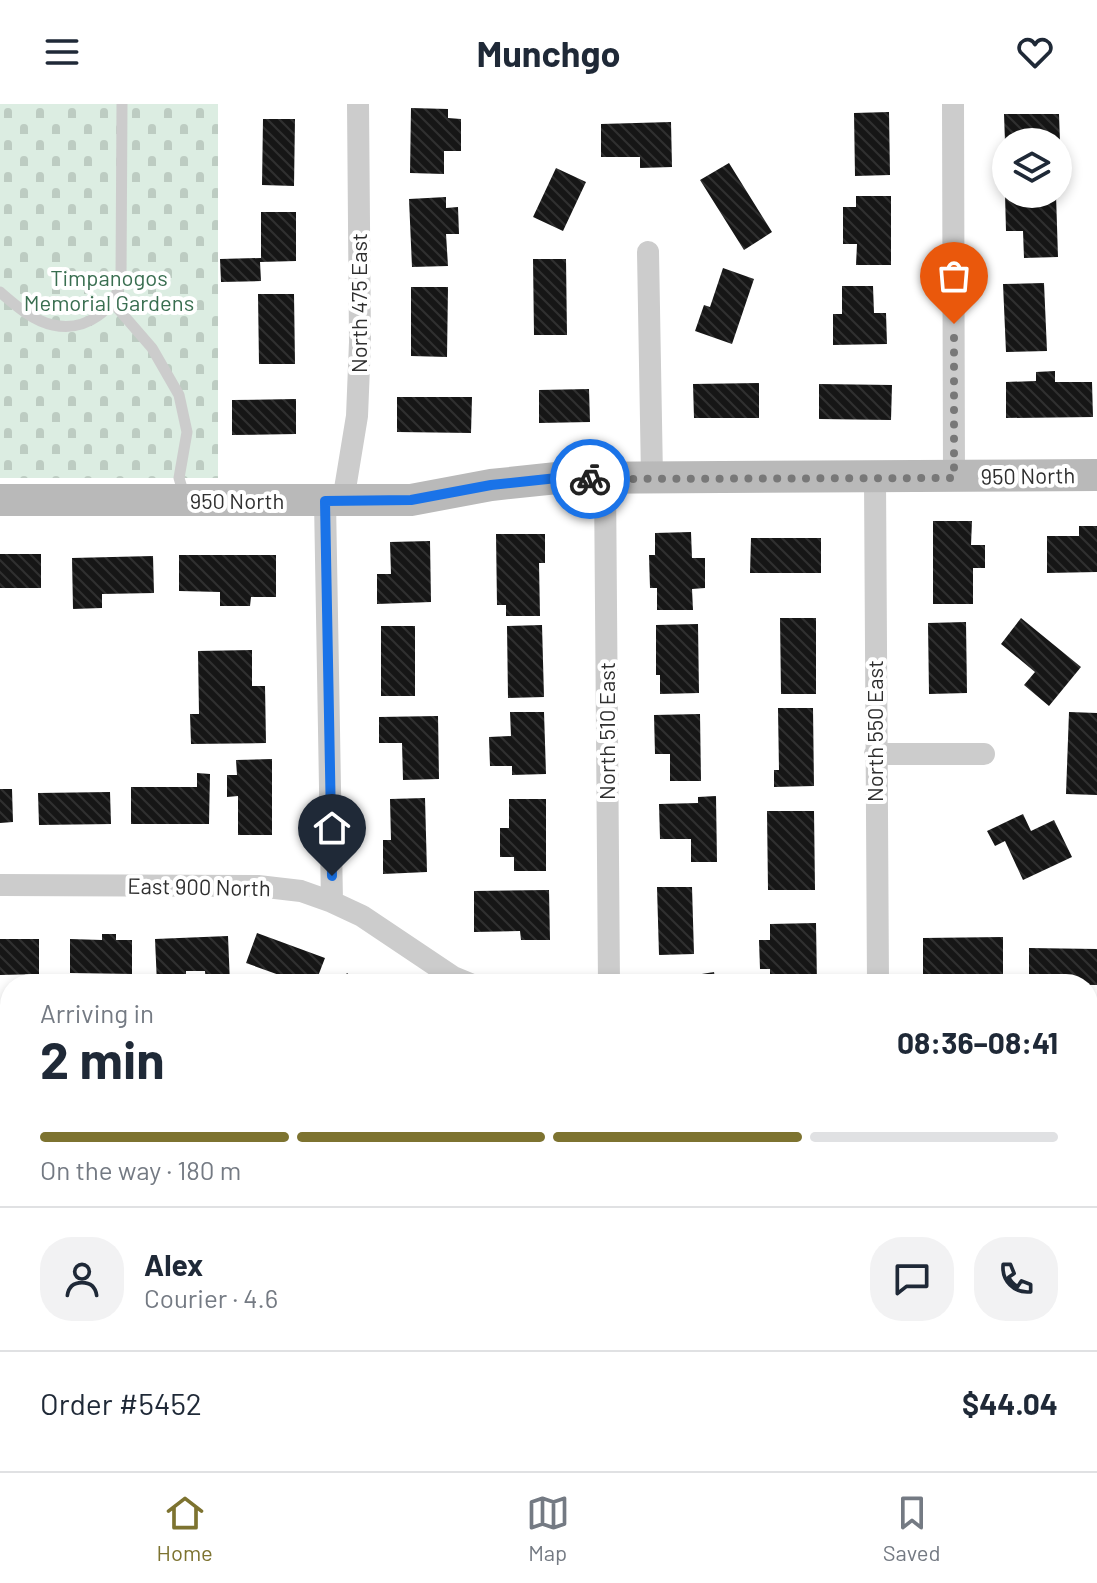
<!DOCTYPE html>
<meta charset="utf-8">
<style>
:root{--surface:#fff;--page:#f2f2f3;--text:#1f2937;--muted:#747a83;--line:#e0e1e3;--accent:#7d7330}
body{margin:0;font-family:Barlow,sans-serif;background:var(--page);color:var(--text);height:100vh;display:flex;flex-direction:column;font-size:30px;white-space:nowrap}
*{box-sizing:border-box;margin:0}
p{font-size:26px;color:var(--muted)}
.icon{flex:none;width:44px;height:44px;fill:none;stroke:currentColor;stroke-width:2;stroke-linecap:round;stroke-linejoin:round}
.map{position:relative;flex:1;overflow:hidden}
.sheet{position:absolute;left:0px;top:870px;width:1098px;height:498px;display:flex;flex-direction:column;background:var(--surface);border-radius:32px 32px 0 0;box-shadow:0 4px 12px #0003}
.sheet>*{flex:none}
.buttons{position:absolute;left:992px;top:24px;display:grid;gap:16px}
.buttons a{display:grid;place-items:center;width:80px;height:80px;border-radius:50%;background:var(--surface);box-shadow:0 4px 12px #0003;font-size:40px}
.pin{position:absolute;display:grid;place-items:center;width:68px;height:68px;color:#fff;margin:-82px -34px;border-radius:50% 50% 50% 0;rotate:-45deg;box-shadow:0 0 8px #0007}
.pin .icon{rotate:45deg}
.courier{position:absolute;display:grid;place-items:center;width:80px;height:80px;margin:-40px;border:6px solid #1a73e8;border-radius:50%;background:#fff;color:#222;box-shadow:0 2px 10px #0007}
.head em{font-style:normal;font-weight:700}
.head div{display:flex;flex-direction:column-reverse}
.head{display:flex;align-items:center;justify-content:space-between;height:136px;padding:0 40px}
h1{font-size:52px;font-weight:700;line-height:60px}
.bar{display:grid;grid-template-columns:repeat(4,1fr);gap:12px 8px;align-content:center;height:96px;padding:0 40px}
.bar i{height:10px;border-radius:6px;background:var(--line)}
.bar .current{background:var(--accent)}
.bar p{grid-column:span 4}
.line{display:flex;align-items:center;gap:20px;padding:0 40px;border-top:2px solid var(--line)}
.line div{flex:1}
.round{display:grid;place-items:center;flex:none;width:84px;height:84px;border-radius:32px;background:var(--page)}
header{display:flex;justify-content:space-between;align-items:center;height:104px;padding:0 40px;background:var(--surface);font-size:36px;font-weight:700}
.tab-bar{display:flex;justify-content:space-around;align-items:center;height:112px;border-top:2px solid var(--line);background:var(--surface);font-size:22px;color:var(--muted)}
.tab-bar a{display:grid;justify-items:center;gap:4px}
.tab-bar .current{color:var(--accent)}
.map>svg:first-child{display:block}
.cemetery{fill:url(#cemetery-stones)}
.building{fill:url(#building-back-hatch)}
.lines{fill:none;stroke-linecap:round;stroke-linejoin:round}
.path{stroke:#ccc;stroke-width:4;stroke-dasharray:4 4;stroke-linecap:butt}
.lane{stroke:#ccc;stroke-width:11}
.street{stroke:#ccc;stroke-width:22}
.secondary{stroke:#b9b9b9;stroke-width:32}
.done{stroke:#787878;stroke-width:8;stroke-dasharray:0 14.4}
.route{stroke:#1a73e8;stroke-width:10}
.labels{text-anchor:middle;stroke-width:8;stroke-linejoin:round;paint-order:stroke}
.park-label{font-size:22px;fill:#396e50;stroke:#fff}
.street-label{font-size:22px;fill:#2f2f2f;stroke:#fff}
</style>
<header><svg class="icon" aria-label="menu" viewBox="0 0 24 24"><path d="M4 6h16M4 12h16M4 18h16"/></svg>Munchgo<svg class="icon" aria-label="heart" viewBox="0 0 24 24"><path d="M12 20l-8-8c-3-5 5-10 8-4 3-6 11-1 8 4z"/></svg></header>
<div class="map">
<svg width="1097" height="1367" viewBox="0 0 1097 1367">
<defs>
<pattern id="cemetery-stones" width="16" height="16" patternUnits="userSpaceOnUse" patternTransform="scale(2)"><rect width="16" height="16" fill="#dcede2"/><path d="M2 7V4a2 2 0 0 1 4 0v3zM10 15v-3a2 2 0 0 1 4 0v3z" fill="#bdccc2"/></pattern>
<pattern id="building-back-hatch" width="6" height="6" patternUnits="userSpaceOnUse" patternTransform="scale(2)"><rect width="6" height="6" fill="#161616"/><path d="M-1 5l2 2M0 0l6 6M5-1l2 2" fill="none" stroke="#303030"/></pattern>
</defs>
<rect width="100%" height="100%" fill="#fff"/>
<!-- cemetery -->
<path class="cemetery" d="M0,0H218V374H0Z"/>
<!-- building -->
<path class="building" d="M411,4L448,5V14L461,15V47H444V70L410,69Z
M889,8L890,71L855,72L854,9Z
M1004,10H1059L1060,38H1005Z
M263,15H295L294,82L262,81Z
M671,18L672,63L640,64V53H601V20Z
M729,59L772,128L744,146L700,76Z
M556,64L586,78L563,127L533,113Z
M1005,90H1056L1058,153L1024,154L1023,127H1006Z
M856,92H891V161H856L857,140H843V103H856Z
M446,93V104L458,103L459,130H446L448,162L412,163L409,95Z
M261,108H296V157L260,158L261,177L221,178L220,155L261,154Z
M533,155H566L567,231H534Z
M723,164L754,175L732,240L695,227L704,201L710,203Z
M1044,179L1047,247L1006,248L1003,180Z
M842,182H873L874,209H886L887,240L833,241V210H842Z
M411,183H448L447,253L411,252Z
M258,190H294L295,260H259Z
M1055,267V278H1092L1093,313L1006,314V278L1036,277V268Z
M759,279V314H694L693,280Z
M819,280L892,281L891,316L819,315Z
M589,285L590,318L539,319V286Z
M397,293H472L471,329L397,328Z
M296,295V330L232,331V296Z
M933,417H972L971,441H985V464H973V500H933Z
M1079,422H1097V468L1047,469V432H1079Z
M691,428L692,454H705V484L692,485L693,506H657V484H650L649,451H655V429Z
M496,430H545V459H539L540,512H506V501H497Z
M751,434H821V469H750Z
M430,437L431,498L377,500V470H391L390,438Z
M0,450H41V484H0Z
M179,451H276V493H251L250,502H220V488L179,487Z
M153,452L154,489L102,490V504L73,505L72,454Z
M780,514H816V590H781Z
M1021,514L1081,563L1049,602L1024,581L1035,568L1001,540Z
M966,518L967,589L929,590L928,519Z
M698,520L699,589L660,590V571H656V521Z
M542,521L544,593L508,594L507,522Z
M381,522H415V592H381Z
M252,546V582H265L266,639L191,640L190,610H199L198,547Z
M778,604H813L814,682L774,683V666H779Z
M510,608H544L546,670L512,671V662H490L489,633L511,632Z
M1069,608L1097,609V691L1066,690Z
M700,610L701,677H670V650H655L654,611Z
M438,612L439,675L403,676L402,639H379V613Z
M272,655V731H238V692L227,693V671H237L236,656Z
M197,669L210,670L209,720H131V683H197Z
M0,685H12L13,718L0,719Z
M110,688L111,720L39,721L38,689Z
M716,692L717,758H691V735H660L659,700L698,699V693Z
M425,694L427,768L383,770V736H391L390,695Z
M509,695H546V767H514V753H500V724H509Z
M767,707H814L815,786H768Z
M1023,710L1031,727L1054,716L1072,753L1023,776L1005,737L995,742L987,727Z
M657,783H692L694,850L659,851Z
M549,786L550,836H521L520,827L474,828V787Z
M816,819L817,880H770V865H760L759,836H770V820Z
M257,829L325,854L315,880H279L282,872L246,859Z
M102,830H116V836H132V870L70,869V835L102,836Z
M228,832L230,880H206L205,867H186V880H157L155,835Z
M1003,833V870L956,871V880H923V834Z
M0,835H39V870L0,871Z
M1029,844L1097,845V881L1029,880Z
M714,868L716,880H678L677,874Z
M347,869L360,880H339Z
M0,1116L10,1117V1181L0,1180Z
M0,1202H10V1270H0Z
M0,1291H10V1358H34V1361L0,1362Z
M592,1358H667V1367H592Z"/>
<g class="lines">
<!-- path -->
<path class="path" d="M870,1358H883"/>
<!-- lane -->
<path class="lane" d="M0,188C15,201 33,217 53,221C86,228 116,206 121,174L122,0
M113,199L152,244L179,291L187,328L179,374L185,394
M741,1358V1367"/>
<!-- street -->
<path class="street" d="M953,0L954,374
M648,148L652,373
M875,374L878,880
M605,375L609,880
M325,397L332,798
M343,397L357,312L360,238L358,0
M875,650H984
M0,781L258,782L301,787L332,798L362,812L453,873L470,880
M1088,942H1097
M95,1358V1367
M376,1358V1367"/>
<!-- secondary -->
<path class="secondary" d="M0,396H411L491,381L557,374L1097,371"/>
</g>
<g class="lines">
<!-- done -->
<path class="done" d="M590,375L954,374V220"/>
<!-- route -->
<path class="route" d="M332,772L325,397L411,396L491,381L557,374L590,375"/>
</g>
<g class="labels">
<!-- park labels -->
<g class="park-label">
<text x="109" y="182">Timpanogos<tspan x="109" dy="25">Memorial Gardens</tspan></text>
</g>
<!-- street labels -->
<g class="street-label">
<text transform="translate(359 199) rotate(-90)" y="8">North 475 East</text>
<text transform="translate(1028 372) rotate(-1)" y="8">950 North</text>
<text x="237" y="405">950 North</text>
<text transform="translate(607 627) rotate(-90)" y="8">North 510 East</text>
<text transform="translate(875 627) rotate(-90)" y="8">North 550 East</text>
<text transform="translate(199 783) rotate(1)" y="8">East 900 North</text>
</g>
</g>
</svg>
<div class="buttons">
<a><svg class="icon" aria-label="layers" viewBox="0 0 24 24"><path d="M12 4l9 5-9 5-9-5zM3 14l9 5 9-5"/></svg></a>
</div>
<div class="pin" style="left:954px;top:220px;background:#ea580c"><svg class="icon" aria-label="bag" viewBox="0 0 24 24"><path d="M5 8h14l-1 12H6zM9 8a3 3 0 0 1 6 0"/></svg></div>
<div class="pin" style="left:332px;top:772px;background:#1f2937"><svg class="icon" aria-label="home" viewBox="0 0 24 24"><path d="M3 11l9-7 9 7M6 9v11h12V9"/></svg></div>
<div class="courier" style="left:590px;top:375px"><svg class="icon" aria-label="bike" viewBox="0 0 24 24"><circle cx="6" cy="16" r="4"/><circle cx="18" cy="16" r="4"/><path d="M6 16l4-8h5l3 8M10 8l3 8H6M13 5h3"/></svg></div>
<section class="sheet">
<div class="head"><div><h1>2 min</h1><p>Arriving in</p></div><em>08:36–08:41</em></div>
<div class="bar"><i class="current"></i><i class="current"></i><i class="current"></i><i></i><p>On the way · 180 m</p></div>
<div class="line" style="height:144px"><a class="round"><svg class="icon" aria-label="person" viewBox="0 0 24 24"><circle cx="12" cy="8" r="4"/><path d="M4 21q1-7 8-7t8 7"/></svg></a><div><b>Alex</b><p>Courier · 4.6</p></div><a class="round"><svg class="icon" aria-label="chat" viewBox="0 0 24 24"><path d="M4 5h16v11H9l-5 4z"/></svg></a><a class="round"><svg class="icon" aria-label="phone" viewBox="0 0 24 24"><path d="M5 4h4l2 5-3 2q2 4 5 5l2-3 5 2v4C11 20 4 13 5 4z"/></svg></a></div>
<div class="line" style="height:104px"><div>Order #5452</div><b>$44.04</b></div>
</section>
</div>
<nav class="tab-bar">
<a class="current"><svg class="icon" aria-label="home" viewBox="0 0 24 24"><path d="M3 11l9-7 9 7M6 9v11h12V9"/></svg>Home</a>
<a><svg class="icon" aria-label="map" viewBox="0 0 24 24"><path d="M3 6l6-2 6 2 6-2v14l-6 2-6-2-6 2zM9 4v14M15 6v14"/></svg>Map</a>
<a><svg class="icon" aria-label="saved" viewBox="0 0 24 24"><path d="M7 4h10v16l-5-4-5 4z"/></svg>Saved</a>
</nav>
